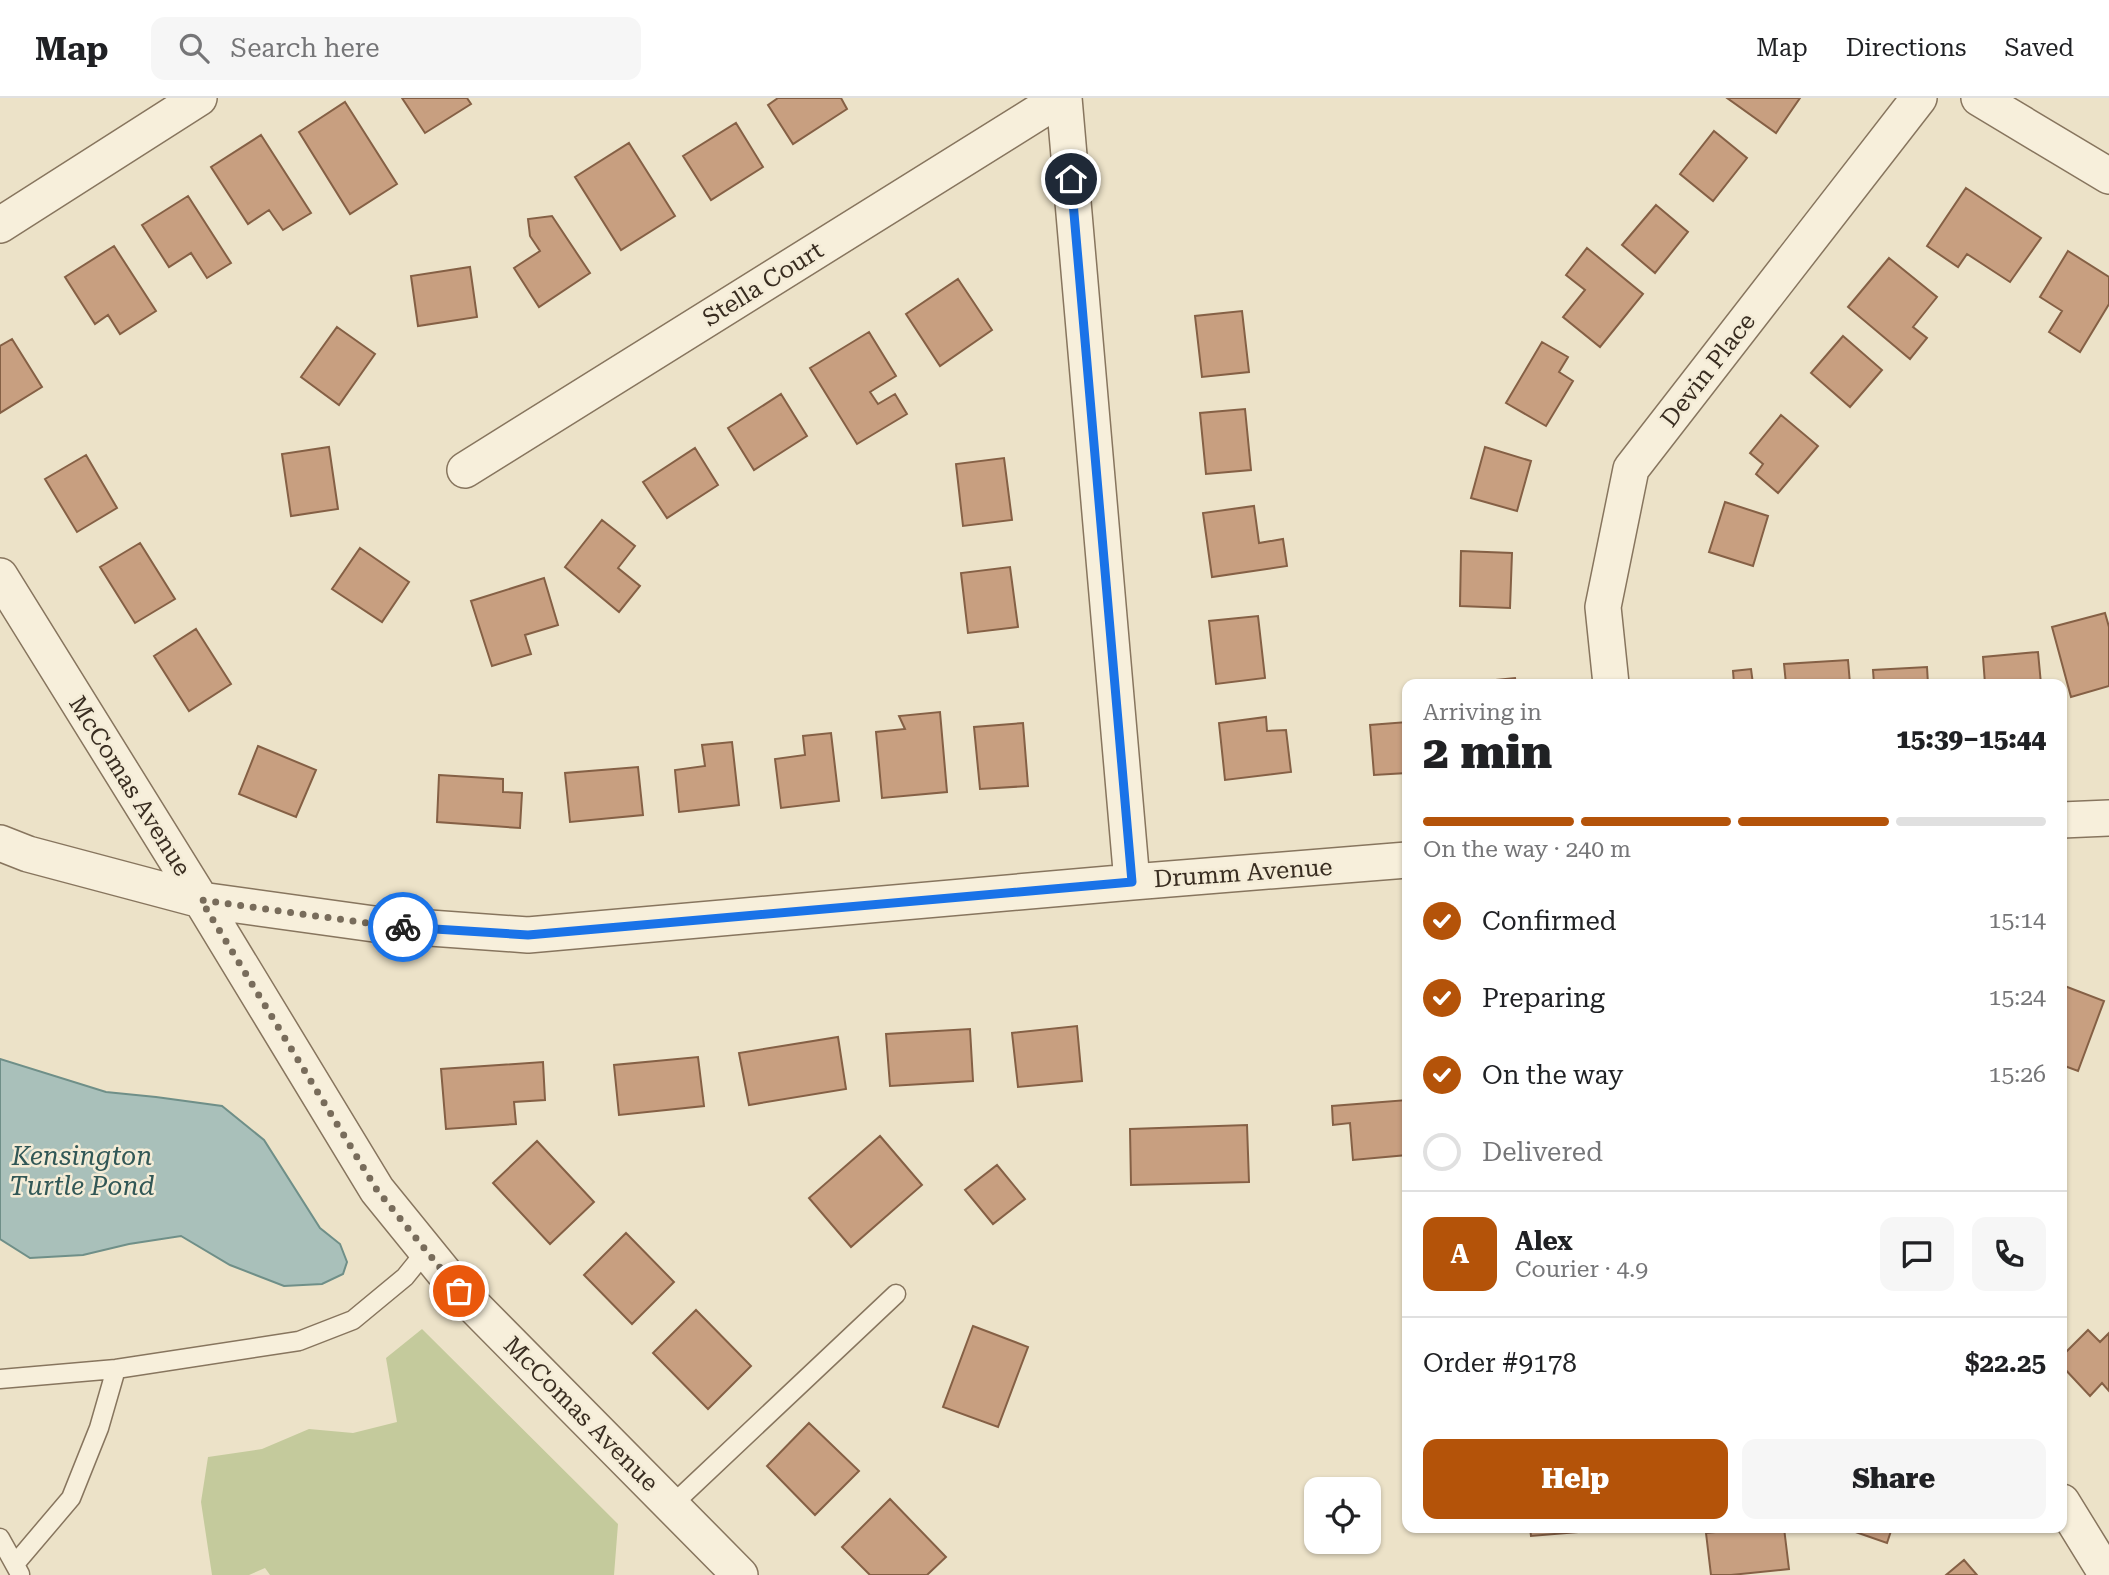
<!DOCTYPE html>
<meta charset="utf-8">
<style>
:root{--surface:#fff;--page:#f6f6f6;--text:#202124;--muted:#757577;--line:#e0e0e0;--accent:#b45309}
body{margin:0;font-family:"Roboto Serif",serif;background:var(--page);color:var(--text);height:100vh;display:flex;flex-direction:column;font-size:26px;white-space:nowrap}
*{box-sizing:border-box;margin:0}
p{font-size:23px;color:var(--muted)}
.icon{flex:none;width:38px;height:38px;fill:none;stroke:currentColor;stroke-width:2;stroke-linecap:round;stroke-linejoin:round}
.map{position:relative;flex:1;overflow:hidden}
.panel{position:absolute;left:1402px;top:581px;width:665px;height:854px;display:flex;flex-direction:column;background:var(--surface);border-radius:14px;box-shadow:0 2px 5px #0004}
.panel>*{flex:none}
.controls{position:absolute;left:1304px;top:1379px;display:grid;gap:14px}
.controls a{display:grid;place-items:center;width:77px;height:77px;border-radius:14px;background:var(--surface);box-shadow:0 2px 5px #0004;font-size:35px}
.pin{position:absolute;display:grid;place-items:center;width:60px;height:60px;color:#fff;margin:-30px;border:4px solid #fff;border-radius:50%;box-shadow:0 2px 7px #0007}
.courier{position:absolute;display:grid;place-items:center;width:70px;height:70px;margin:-35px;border:5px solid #1a73e8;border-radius:50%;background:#fff;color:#222;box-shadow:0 2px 9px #0007}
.overview em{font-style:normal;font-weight:800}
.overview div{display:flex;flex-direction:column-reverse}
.overview{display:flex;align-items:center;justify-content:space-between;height:119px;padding:0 21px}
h1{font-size:46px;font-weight:800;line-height:52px}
.bar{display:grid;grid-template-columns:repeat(4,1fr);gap:10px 7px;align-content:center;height:84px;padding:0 21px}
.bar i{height:9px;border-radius:5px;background:var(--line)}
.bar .active{background:var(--accent)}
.bar p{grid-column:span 4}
.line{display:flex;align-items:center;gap:18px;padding:0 21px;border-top:2px solid var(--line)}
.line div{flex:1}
.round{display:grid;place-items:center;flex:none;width:74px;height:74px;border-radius:14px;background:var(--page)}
ol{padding:0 21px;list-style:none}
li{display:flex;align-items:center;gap:21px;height:77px}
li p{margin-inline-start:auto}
li .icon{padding:7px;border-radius:50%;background:var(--accent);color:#fff;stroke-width:4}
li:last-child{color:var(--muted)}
li i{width:38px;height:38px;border:4px solid var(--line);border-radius:50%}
.cta{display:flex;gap:14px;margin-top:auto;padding:14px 21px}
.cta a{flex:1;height:80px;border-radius:14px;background:var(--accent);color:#fff;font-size:28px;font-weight:800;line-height:80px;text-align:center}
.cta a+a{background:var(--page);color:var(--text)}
header{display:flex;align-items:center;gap:42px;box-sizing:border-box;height:98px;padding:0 35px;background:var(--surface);border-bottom:2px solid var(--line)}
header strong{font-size:33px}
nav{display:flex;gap:38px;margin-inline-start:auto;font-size:24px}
.search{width:490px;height:63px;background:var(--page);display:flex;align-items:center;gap:18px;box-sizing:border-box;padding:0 24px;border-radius:14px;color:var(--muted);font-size:26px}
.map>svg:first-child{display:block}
.green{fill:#c4ca9c}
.water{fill:#a9c0ba;stroke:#6f8f88;stroke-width:2}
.building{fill:#c89f80;stroke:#856045;stroke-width:2}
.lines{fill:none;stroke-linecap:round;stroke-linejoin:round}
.service-casing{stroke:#87755e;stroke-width:21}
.minor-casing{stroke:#87755e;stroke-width:38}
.service{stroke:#f7efdb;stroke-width:18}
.minor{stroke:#f7efdb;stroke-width:35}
.done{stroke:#786c5b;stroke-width:7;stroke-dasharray:0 12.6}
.route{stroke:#1a73e8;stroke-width:9}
.labels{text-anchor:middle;stroke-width:5;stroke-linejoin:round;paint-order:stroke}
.street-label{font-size:24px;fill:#392d21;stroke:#f4ecd7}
.water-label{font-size:26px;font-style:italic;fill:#315756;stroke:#f4ecd7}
</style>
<header>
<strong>Map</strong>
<div class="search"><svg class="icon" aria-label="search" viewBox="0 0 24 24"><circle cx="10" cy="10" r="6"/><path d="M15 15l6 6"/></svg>Search here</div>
<nav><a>Map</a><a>Directions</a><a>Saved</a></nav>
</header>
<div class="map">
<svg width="2109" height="1477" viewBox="0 0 2109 1477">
<rect width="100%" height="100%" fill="#ece2c8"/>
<!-- green -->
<path class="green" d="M422,1231L618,1426L614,1477H270L265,1470L249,1477H212L201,1404L208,1359L262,1351L309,1331L353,1335L397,1324L386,1260Z"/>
<!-- water -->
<path class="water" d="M0,961L106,994L156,999L222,1008L264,1042L320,1130L340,1146L347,1164L343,1176L322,1186L284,1188L230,1167L181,1138L129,1146L83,1157L30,1160L0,1141Z"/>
<!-- building -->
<path class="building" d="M402,0H467L471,6L425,35Z
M778,0H841L847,11L793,46L768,7Z
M1727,0H1800L1776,35Z
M345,4L397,86L350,116L299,34Z
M736,25L763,69L711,102L683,58Z
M1714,33L1747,60L1713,103L1680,76Z
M261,37L311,115L283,132L269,112L248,126L211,69Z
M629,45L675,118L621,152L575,79Z
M1966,90L2041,140L2010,184L1967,156L1958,169L1927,148Z
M188,98L231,165L207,180L191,155L169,169L142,127Z
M1656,107L1688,134L1655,175L1622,147Z
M552,118L590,175L539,209L514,170L540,153L530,138L528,121Z
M114,148L156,213L120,236L108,217L95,226L65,179Z
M1587,150L1643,196L1600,249L1563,219L1585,192L1566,177Z
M2068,153L2109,179V206L2080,254L2049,234L2062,213L2040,199Z
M1889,160L1937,199L1913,229L1927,240L1910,261L1848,209Z
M470,169L477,219L418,228L411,178Z
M958,181L992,232L940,268L906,216Z
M1242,213L1249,274L1202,279L1195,218Z
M337,229L375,256L339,307L301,279Z
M869,234L896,278L870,294L878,306L895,296L907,316L857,346L810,270Z
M1843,238L1882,272L1850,309L1811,275Z
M12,241L42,289L0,315V248Z
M1542,244L1568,259L1559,274L1573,283L1546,328L1506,305Z
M781,296L807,338L754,372L728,330Z
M1245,311L1251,372L1206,376L1200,315Z
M1781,317L1818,348L1778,395L1756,376L1763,366L1750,355Z
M329,349L338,411L291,418L282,356Z
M1485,349L1531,363L1517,413L1471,400Z
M695,350L718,387L667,420L643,384Z
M86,357L117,410L77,434L45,381Z
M1004,360L1012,422L963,428L956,366Z
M1725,404L1768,418L1753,468L1709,454Z
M1254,408L1259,445L1283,441L1287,468L1212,479L1203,415Z
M602,422L635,448L618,470L640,488L619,514L565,469Z
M140,445L175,501L135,525L100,469Z
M360,450L409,484L382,524L332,491Z
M1461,453L1512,455L1510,510L1460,508Z
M1010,469L1018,529L968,535L961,475Z
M544,480L558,527L525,537L531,556L492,568L471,503Z
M2105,515L2109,529V588L2071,599L2052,529Z
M1258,518L1265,580L1216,586L1209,523Z
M196,531L231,586L189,613L154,558Z
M2038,554L2041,586H1985L1983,559Z
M1848,562L1850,586H1786L1784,566Z
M1927,569L1928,586H1874L1873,572Z
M1751,571L1753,586H1734L1733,573Z
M1515,580L1516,586H1465L1464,585Z
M940,614L947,694L882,700L876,634L905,631L899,618Z
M1266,619L1267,633L1286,632L1291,674L1225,682L1219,625Z
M1407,624V675L1374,677L1370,627Z
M1023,625L1028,688L980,691L974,629Z
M831,635L839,703L781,710L775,661L805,657L803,638Z
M732,644L739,707L679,714L675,672L705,668L702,647Z
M258,648L316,672L296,719L239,696Z
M638,669L643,717L570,724L565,675Z
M439,677L503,681V694L522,695L520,730L437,724Z
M2062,887L2104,903L2078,973L2062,967Z
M1077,928L1082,983L1018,989L1012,935Z
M970,931L973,983L890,988L886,936Z
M838,939L846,991L749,1007L739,955Z
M698,959L704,1008L619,1017L614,967Z
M543,964L545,1002L514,1004L516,1026L446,1031L441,971Z
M1407,1002V1057L1353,1062L1350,1025L1333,1027L1332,1008Z
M1247,1027L1249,1084L1131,1087L1130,1031Z
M880,1038L922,1087L851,1149L809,1100Z
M537,1043L594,1104L550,1146L493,1085Z
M997,1067L1025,1101L993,1126L965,1092Z
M626,1135L674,1184L632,1226L584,1177Z
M696,1212L751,1268L708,1311L653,1255Z
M973,1228L1028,1249L998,1329L943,1309Z
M2088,1232L2100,1244L2109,1235V1293L2102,1285L2090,1298L2062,1268V1258Z
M809,1325L859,1373L815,1417L767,1368Z
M890,1401L946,1459L927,1477H870L842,1449Z
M1530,1430H1602V1432L1531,1438Z
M1755,1430H1784L1789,1471L1731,1477H1711L1706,1435Z
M1844,1430H1892L1887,1445Z
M1964,1462L1977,1477H1946Z"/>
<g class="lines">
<!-- service casing -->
<g class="service-casing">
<path id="service" d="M0,1281L116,1271L299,1243L353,1222L405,1179L426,1153
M671,1408L896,1196
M0,1440L20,1476
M15,1466L71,1400L99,1330L116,1271"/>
</g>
<!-- minor casing -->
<g class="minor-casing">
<path id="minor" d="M1064,0L1132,784
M1979,0L2109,78
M0,127L199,0
M465,372L1061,0
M0,478L201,802L377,1092L459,1193L740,1477
M1611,586L1603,509L1631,371L1919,0
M2062,722L2109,720
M0,745L28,756L201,802L374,826L528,837L1132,784L1407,762
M2062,1404L2107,1477"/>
</g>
<!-- service -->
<use href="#service" class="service"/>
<!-- minor -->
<use href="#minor" class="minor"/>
</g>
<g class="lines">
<!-- done -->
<path class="done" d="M403,829L374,826L201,802L377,1092L459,1193"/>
<!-- route -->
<path class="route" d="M403,829L528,837L1132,784L1071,81"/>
</g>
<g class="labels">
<!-- street labels -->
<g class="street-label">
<text transform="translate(763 186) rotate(-32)" y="8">Stella Court</text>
<text transform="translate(1708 272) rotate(-52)" y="8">Devin Place</text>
<text transform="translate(130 688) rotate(58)" y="8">McComas Avenue</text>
<text transform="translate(1243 775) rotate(-4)" y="8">Drumm Avenue</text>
<text transform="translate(581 1316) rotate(45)" y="8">McComas Avenue</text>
</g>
<!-- water labels -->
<g class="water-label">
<text x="82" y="1067">Kensington<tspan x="82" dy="30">Turtle Pond</tspan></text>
</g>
</g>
</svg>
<div class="controls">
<a><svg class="icon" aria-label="locate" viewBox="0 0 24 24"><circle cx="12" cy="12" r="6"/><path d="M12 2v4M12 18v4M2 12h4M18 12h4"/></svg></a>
</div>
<div class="pin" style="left:459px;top:1193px;background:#ea580c"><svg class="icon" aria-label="bag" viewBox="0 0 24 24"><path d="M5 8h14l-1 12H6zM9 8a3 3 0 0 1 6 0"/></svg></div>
<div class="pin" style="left:1071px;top:81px;background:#1f2937"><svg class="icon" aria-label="home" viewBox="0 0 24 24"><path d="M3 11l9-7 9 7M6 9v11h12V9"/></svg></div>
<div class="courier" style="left:403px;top:829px"><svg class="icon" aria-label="bike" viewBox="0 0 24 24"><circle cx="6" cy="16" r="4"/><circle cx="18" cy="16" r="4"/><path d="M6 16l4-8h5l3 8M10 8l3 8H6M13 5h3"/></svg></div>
<section class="panel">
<div class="overview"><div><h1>2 min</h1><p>Arriving in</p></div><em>15:39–15:44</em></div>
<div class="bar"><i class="active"></i><i class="active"></i><i class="active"></i><i></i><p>On the way · 240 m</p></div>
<ol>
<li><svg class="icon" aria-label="check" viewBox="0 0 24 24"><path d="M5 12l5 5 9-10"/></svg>Confirmed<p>15:14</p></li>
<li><svg class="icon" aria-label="check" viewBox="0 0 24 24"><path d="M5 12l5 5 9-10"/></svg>Preparing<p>15:24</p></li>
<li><svg class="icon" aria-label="check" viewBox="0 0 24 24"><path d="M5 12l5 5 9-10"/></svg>On the way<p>15:26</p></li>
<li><i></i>Delivered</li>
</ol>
<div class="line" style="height:126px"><b class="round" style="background:var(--accent);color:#fff">A</b><div><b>Alex</b><p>Courier · 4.9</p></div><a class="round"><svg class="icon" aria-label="chat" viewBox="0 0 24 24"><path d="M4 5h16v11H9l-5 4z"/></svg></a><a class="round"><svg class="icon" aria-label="phone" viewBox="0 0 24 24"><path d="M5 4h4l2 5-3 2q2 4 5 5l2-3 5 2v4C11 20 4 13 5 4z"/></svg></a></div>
<div class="line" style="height:91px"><div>Order #9178</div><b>$22.25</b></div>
<div class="cta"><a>Help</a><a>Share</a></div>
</section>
</div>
